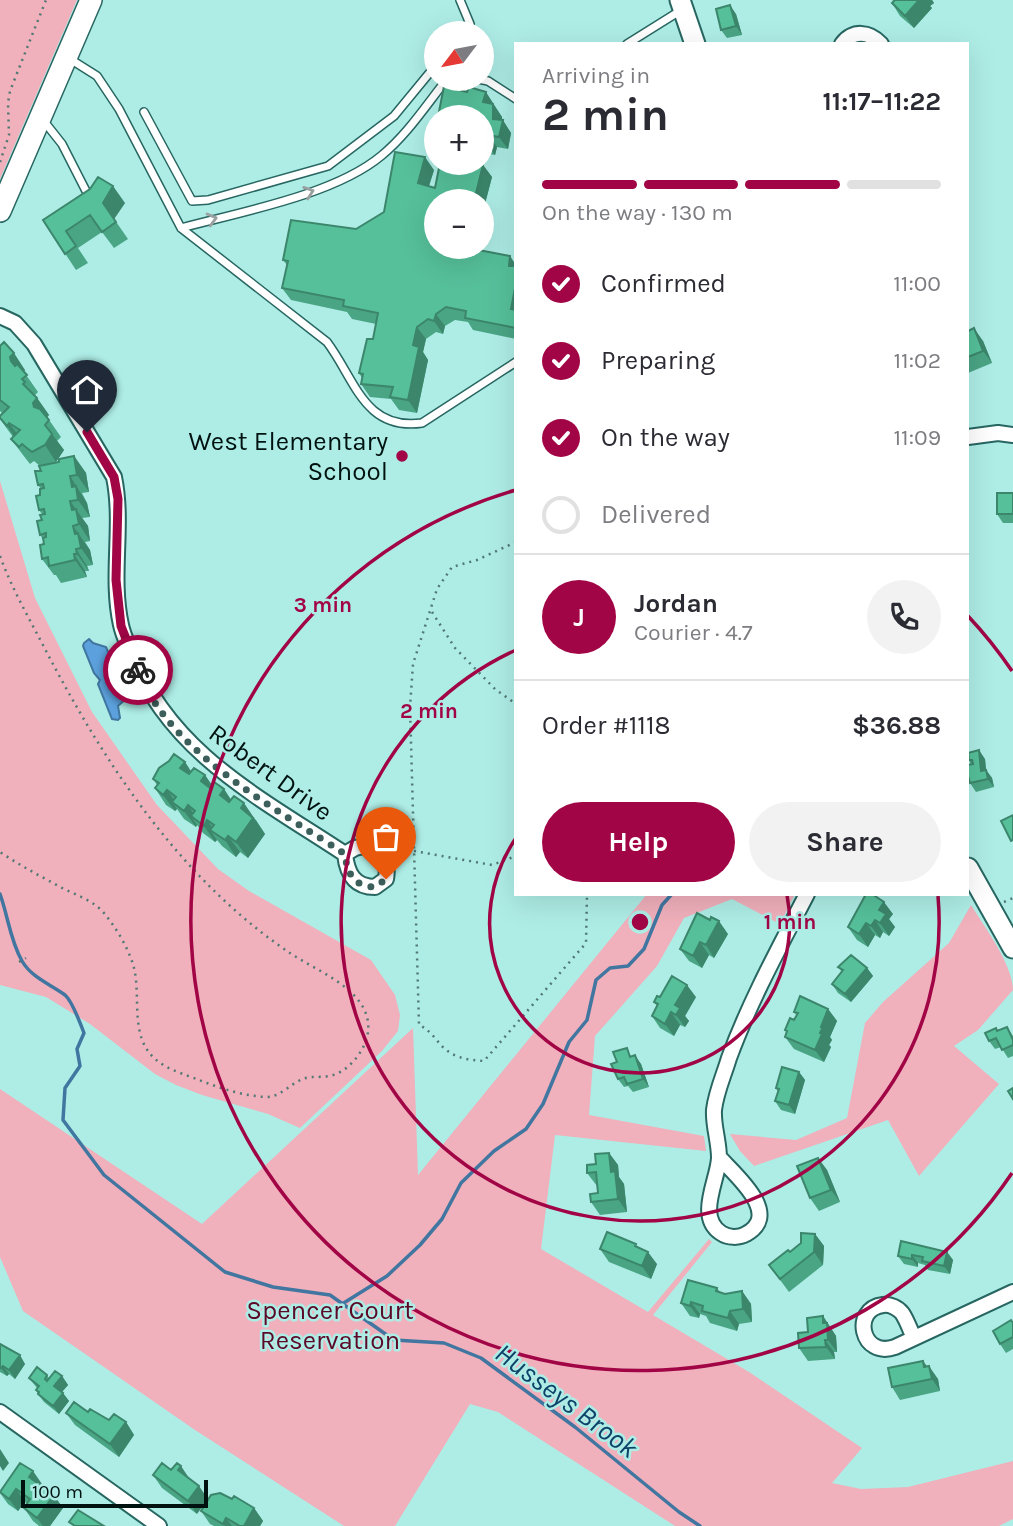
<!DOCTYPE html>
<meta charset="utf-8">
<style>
:root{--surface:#fff;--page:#f2f2f3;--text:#2b2b33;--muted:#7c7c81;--line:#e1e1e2;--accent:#a10545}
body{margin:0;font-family:Karla,sans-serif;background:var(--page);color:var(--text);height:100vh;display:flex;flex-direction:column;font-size:26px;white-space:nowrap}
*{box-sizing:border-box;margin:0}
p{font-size:23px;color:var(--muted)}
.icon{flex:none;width:38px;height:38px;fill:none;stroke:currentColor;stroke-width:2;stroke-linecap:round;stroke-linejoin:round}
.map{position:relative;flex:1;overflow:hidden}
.panel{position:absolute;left:514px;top:42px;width:455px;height:854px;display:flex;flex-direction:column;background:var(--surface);border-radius:0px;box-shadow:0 7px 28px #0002}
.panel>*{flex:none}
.needle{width:46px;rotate:238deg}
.tools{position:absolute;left:424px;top:21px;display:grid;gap:14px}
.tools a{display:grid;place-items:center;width:70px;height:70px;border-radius:50%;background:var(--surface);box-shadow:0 7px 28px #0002;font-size:35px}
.scale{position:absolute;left:21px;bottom:18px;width:187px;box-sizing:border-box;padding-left:7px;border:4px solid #001210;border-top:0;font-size:19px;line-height:24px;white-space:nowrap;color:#001210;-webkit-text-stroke:5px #aeede6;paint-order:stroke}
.pin{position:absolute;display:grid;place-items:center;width:60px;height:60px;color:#fff;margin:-72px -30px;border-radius:50% 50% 50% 0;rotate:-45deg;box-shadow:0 0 7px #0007}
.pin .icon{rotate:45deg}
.courier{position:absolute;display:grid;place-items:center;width:70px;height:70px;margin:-35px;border:5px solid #a10545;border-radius:50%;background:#fff;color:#222;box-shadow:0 2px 9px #0007}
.headline em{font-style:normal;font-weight:700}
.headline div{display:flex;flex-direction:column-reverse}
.headline{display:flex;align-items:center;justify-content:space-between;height:119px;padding:0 28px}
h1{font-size:46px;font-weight:700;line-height:52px}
.bar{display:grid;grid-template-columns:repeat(4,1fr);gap:10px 7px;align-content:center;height:84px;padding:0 28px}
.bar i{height:9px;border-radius:5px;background:var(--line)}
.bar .selected{background:var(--accent)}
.bar p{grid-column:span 4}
.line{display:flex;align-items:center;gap:18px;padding:0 28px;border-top:2px solid var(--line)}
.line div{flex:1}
.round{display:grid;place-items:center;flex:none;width:74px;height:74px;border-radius:37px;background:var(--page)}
ol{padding:0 28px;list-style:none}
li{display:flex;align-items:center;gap:21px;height:77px}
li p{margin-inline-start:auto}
li .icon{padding:7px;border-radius:50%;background:var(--accent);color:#fff;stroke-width:4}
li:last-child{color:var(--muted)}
li i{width:38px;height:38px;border:4px solid var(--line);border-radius:50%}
.button{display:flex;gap:14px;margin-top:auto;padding:14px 28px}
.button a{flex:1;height:80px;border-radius:42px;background:var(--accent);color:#fff;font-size:28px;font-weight:700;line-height:80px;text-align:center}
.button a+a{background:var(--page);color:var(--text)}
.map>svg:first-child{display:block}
.green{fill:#f0b0bc}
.water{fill:#5ca1dd;stroke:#4076a0;stroke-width:2}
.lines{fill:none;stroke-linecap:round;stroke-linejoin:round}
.stream{stroke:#4076a0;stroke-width:3.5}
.service-casing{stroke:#276661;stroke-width:10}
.minor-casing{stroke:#276661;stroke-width:18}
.tertiary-casing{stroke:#276661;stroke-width:23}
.secondary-casing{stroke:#276661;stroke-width:24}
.path{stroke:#517873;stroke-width:2.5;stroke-dasharray:2 5;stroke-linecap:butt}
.service{stroke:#fff;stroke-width:7}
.minor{stroke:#fff;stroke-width:14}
.tertiary{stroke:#fff;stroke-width:19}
.secondary{stroke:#fff;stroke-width:21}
.wall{fill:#4aa585}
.shaded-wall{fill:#3c866c}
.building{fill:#56c09b;stroke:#3c866c;stroke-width:2}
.oneway{stroke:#99a09f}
.done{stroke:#3d5f5b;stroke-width:7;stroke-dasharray:0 12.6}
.route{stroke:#a10545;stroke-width:9}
.ring{fill:none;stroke:#a10545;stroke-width:3.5}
.poi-dot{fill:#a10545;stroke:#aeede6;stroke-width:2.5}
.labels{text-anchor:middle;stroke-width:5;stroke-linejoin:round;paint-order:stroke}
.poi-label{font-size:26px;fill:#001210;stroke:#aeede6;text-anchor:end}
.street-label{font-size:26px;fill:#001210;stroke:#aeede6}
.park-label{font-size:26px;fill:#5c0927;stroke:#aeede6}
.water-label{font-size:28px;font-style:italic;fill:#0e4269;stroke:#aeede6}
.centre{fill:#a10545;stroke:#aeede6;stroke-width:3.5}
.ring-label{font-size:21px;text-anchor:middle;font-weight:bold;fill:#a10545;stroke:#aeede6;stroke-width:5;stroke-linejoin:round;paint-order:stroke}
</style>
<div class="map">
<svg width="1013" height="1526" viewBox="0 0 1013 1526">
<rect width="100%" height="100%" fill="#aeede6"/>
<!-- green -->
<path class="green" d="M0,0H77L0,179Z
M0,481L35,598L92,712L157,805L218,869L249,891L371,960L395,995L400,1015L398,1031L382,1051L300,1128L268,1114L202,1095L176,1085L155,1074L90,1024L46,997L0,985Z
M647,894H795L780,924L732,899L684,918L657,966L595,1036L589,1115L704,1136L706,1151L555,1135L541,1249L648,1312L709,1239L712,1242L653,1315L749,1372L862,1448L832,1483L861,1489L908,1487L1013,1461V1519L999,1526H675L498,1412L470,1404L395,1526H344L195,1430L23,1311L0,1257V1089L202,1224L413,1028L418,1175Z
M971,905C984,926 1013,965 1013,990L978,1030L954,1046L999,1084L919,1176L888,1120L754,1166L740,1151L730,1134L796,1140L847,1118L865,1023L883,1002L949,943Z"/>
<!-- water -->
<path class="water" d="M89,639L93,643L106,647L128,697L118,706L120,718L118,720L112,719L98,684L100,680L94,673L83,646L84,643Z"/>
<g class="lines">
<!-- stream -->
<path class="stream" d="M0,894C8,916 10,940 22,961C32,978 50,984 65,995C71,1000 81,1025 84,1033L77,1049L80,1066L65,1088L63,1120L104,1175L225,1272L273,1287L330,1295L394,1340L444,1343L481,1358L575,1427L679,1512L700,1526
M342,1304L387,1276L420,1245L442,1219L461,1183L494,1151L526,1129L543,1104L569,1042L587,1020L596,980L610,968L628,966L644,949L662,905L672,894"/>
<!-- service casing -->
<g class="service-casing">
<path id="service" d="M460,0L470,24L462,33
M627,44L683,9
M70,59L97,76L119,109L181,228L327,342C355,379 364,431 422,423L516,362
M478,79L488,81L516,99
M144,112L192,201L208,200L328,166L394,116L436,65
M43,120L62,144L86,191
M181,228C240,212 334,195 381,156C407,135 427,104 447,79"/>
</g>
<!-- minor casing -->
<g class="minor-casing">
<path id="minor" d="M842,44C853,30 869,31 881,44
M0,316L15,323L34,344L114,477C124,525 110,576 121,625C123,635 128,645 132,655C170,753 262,799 345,854
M968,437L998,433L1013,435
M364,846C382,849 389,862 386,879L375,887C354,887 347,873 345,854L355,848Z
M719,1157C734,1174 783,1214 746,1234C739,1238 728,1238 721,1233C696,1217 718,1180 719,1158C719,1141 713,1126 714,1110C716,1092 724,1075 729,1058C750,1001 779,948 807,894
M914,1338C910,1330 907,1320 902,1313C898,1308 890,1304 883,1305C851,1309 861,1359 895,1347L1013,1292
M0,1412L159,1526"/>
</g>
<!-- tertiary casing -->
<g class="tertiary-casing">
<path id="tertiary" d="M680,0L695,44
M968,868L1013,948"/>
</g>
<!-- secondary casing -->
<g class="secondary-casing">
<path id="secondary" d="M0,211L91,0"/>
</g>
<!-- path -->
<path class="path" d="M0,162L9,135L8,103L10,91L46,0
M516,542L477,560L452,567L437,589L413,664L410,707L419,1025C431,1030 436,1041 445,1049C457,1059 470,1060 484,1061L586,943L587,894
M0,556C12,589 29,618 45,649C105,764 179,877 287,951C315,971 373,990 368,1032C366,1050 348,1073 329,1076C323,1077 317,1077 312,1077C293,1078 284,1097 266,1097C243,1096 220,1088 199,1080C184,1074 165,1069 153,1057C130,1034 141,997 134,968C129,949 117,929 104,913C91,898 71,894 55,884C36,874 18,864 0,852
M432,612L455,648L495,689L516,704
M414,851L492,865L516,856
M1004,902L1013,898
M19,962L26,958"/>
<!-- service -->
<use href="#service" class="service"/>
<!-- minor -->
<use href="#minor" class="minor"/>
<!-- tertiary -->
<use href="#tertiary" class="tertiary"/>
<!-- secondary -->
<use href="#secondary" class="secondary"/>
</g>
<!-- wall -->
<path class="wall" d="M892,0H932L934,3L930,6L932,8L914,28L900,16L892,3L894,1Z
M736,14L742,35L727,38L721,30Z
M494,106L502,117V120L511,133L508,149L497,147L495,155L484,153L483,165L492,177L481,219V201H436V247L516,265V339L473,330L468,322L455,320L445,326L443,334L436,332L426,339L423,352L428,360L417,413L399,410L391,399L370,397L361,384L362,378L359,373L373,339L376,324L352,319L347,312L291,300L282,288L287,265L283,260L356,229L384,212L434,170L429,186L435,188L481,163V117L494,105Z
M125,203L114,219L128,239L114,248L102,232L78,248L88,263L76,270L43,220Z
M968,331L983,341L992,363L968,373Z
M0,346L25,370L24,372L38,392L35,395L49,415L47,417L61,437L57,441L64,450L56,462L54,463L59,462L74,456L86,473L89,492L82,493L87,503L90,517L82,518L88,526L90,541L85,542L90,550L93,565L87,566L89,571H85L87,577L61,583L56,575H54L42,559L44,544L43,539L40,535L42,514L39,510L41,489L38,485L41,471L40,466L34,461L30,464L23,455L11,439L13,437L0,419L3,414L0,411Z
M1013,493V523H1003L997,514Z
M985,759L986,770L992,778L994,787L976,792L970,783L971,765L969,760Z
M185,762L191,772L205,775L212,785L224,789L231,800L256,820L265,834L248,858L240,852L236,857L222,846L217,840L215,842L203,833L197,825L196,827L184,819L177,809L175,811L166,805L155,788L157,785L153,779Z
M893,914L889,919L895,927L889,936L883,932L880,938L875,935L868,947L857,940L848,927Z
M728,934L714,958L709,955L702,968L689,961L680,949Z
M838,967L867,968L873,976L851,1002L838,993L832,984L842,972Z
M660,997H696L685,1016L689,1021L685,1027L680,1025L674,1036L660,1028L652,1016L657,1006L654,1002Z
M828,1009L837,1021L830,1037L832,1040L829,1045L831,1047L824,1062L794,1049L785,1037L787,1033L785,1030L794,1020L797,1016L794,1012Z
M1007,1027L1013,1036V1056L1008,1058L1001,1047L995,1049L989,1041L998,1031Z
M633,1056L641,1064L649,1087L633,1092L628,1086L624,1087L618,1079Z
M799,1072L805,1080L795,1114L781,1110L775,1101L778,1092L776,1088Z
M609,1153L618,1165L619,1177L624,1184L627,1212L600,1215L591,1202L598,1193L597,1186L587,1173Z
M818,1158L827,1170L840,1202L819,1211L810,1198Z
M815,1234L824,1246L823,1265L789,1292L769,1265L790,1252Z
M600,1249L657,1264L651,1279L609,1262Z
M947,1252L953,1260L950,1274L928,1270L925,1265L918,1263V1267L904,1264L898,1256Z
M717,1288L720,1292L725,1294L742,1291L751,1304L752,1322L739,1324L737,1331L710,1323L706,1316L700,1314L699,1318L690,1316L681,1303Z
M823,1316L836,1336L837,1352H834L835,1359L808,1361L799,1348L808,1332Z
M1013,1323V1349L1006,1353L1000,1344Z
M0,1344L25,1364L15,1379L9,1374L7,1376L0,1372Z
M927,1366L938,1379L940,1391L900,1400L892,1387Z
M47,1375L49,1378L62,1376L68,1385L62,1392L69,1401L59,1414L44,1402L38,1394L36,1390L37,1388L29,1378Z
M88,1412L109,1420L126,1422L134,1435L119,1457L75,1425L66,1413Z
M171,1470L189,1479L197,1514L162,1488L153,1475Z
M42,1484L41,1486L63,1508L50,1526H39L33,1521L24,1508L27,1504L25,1502L18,1511L8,1504L0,1493Z
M232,1499L254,1508L263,1521L260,1526H214L210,1524L201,1511Z"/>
<!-- shaded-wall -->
<path class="shaded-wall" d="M919,0H932L934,3L930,6L932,8L914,28L905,16Z
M730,5L736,14L742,35L736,26Z
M486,92L502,117V123L503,120L511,133L508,149L499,137L483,102Z
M488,135L497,147L495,155L487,143Z
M481,149L484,153L483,166V165L492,177L481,219V201H474L473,163H481Z
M425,157L434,170L426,195L418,183Z
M113,186L125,203L114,219L128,239L103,203Z
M452,247H463L460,264L451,251Z
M510,256L516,265V276L509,266Z
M516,283V317L511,309Z
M436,314L445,326L443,334L434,321Z
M417,327L426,339L423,352L428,360L417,413L408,400L413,345Z
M974,328L983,341L992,363L983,351Z
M14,353L25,370L21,374L11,361L10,357Z
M37,398L49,415L45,420L34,407L33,403Z
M9,423L21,439L18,442L7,426Z
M52,434L64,450L56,462L45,445Z
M74,456L86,473L89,492L77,475Z
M70,476L87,503L90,517L78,500L72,487Z
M70,501L88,526L90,541L79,524L72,510Z
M73,526L90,550L93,565L81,548L75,534Z
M76,549L87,566L89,571L77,554Z
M74,554L85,571L87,577L75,560Z
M979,750L985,759L986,770L992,778L994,787L981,771Z
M185,762L196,779L180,768Z
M205,775L216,792L201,781Z
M224,789L235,806L220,795Z
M167,790L179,807L172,802L177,809L175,811L163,795Z
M244,803L265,834L248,858L236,842L241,808Z
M188,805L199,822L191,816L197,825L196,827L184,811Z
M207,820L218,836L210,830L217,840L215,842L204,826Z
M228,836L240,852L236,857L225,840Z
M884,902L893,914L889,919L895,927L889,936L880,923L879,910Z
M875,920L883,932L880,938L871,926Z
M719,921L728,934L714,958L706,945Z
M866,923L875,935L868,947L859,934Z
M700,942L709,955L702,968L693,956Z
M867,968L873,976L851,1002L845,994Z
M687,985L696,997L685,1016L689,1021L685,1027L676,1015L675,1005Z
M828,1009L837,1021L830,1037L832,1040L829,1045L831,1047L824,1062L815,1050L821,1027Z
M671,1012L680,1025L674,1036L665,1024Z
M635,1055L641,1064L649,1087L643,1079Z
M799,1072L805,1080L795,1114L789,1105Z
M609,1153L618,1165L619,1177L624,1184L627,1212L618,1199L611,1172Z
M818,1158L827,1170L840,1202L831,1190Z
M815,1234L824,1246L823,1265L814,1252Z
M648,1252L657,1264L651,1279L642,1266Z
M947,1252L953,1260L950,1274L944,1266Z
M912,1255L918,1263V1267L912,1259Z
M742,1291L751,1304L752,1322L743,1309Z
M691,1302L700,1314L699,1318L690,1306Z
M730,1311L739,1324L737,1331L728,1318Z
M823,1316L836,1336L837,1352L828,1340L823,1323Z
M825,1340L834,1352L835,1359L826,1347Z
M20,1355L25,1364L15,1379L9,1370Z
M923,1361L930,1370L929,1366L938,1379L940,1391L924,1367Z
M3,1366L9,1374L7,1376L1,1368Z
M62,1376L68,1385L60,1394L54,1386Z
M63,1393L69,1401L59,1414L53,1406Z
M126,1422L134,1435L119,1457L110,1444Z
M0,1449L9,1463L3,1471L0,1466Z
M181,1466L189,1478L178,1470Z
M33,1471L42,1484L38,1490L29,1477Z
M199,1486L208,1499L197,1514L188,1501Z
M16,1489L25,1502L18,1511L9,1499Z
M54,1495L63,1508L50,1526H43L37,1518Z
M254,1508L263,1521L260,1526H244Z
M226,1518L232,1526H225L223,1524Z"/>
<!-- building -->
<path class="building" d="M895,0H894H919L905,16L892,3Z
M730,5L736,26L721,30L716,9Z
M444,86L467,92L469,87L486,92L483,102L493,104V119L503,120L499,137L488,135L487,143L481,141V117H438Z
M395,152L425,157L418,183L435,188L440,163H474L483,165L474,201H436V212L433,221L436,228V247H452L451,251L472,255L473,249L510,256L509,266H515L516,270V283L511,309L516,310V328L465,318L466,311L446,307L436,314L434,321L428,319L417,327L413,345L419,347L408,400L390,397L393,387L361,384L363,374L359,373L367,339H373L378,313L343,306L344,300L282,288L288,261L283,260L291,220L356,229L384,212Z
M98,177L113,186L103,203L116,222L102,232L90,215L66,231L76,246L65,254L43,220L90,189Z
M974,328L983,351L968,357V331Z
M4,342L14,353L10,357L11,361L15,366L17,364L27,375L22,379L25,382L23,384L37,398L33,403L34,407L40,409L49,420L45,425L52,434L45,445L32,452L22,444L19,447L11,439L20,430L9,423L7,426L0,418V416L9,407L0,400V346Z
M74,456L77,475L70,476L72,487L76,486L78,500L70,501L72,510L76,509L79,524L73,526L75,534L78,533L81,548L76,549L77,554H74L75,560L49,566L48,557L42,559L40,545L44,544L43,538L46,537V533L40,535L37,521L42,520L40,515L45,514L44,509L39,510L36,496L40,495V489L44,488L43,484L38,485L35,471H41L39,466L59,462V459Z
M997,493H1013V514H997Z
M979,750L981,771L986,770L988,779L970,783L968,776V765L973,764L972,760H969L968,753Z
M174,754L185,762L180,768L189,774L194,768L205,775L201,781L210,788L214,782L224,789L220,795L229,802L234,796L244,803L241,808L253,818L236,842L228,836L225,840L210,830L214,825L207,820L204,826L191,816L195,811L188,805L184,811L172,802L176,797L167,790L163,795L155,788L159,783L153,779L159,768L169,761Z
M1013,815V840L1011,841L1001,821Z
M866,894H872L884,902L879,910L886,914L880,923L875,920L871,926L866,923L859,934L848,927Z
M697,913L710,920L711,917L719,921L706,945L700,942L693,956L680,949Z
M851,955L867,968L845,994L832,984L843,970L838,967Z
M672,976L687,985L675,1005L680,1008L676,1015L671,1012L665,1024L652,1016L658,1004L654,1002L657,996L660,997Z
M800,996L828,1009L821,1027H823L820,1033L822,1034L815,1050L785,1037L787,1031L785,1030L790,1018L794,1020L798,1013L794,1012Z
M1007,1027L1013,1040V1045L1002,1050L996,1038L989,1041L985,1033L996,1028L997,1031Z
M627,1048L630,1057L635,1055L643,1079L627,1084L624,1077L618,1079L611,1064L617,1062L613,1052Z
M782,1067L799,1072L789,1105L775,1101L779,1089L776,1088Z
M1013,1088V1099L1008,1091Z
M609,1153L611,1172L615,1171L618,1199L591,1202L590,1194L598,1193L596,1172L587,1173V1165L596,1164L595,1154Z
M818,1158L831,1190L810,1198L797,1166Z
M607,1232L636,1244L635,1246L648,1252L642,1266L600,1249Z
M801,1233L815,1234L814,1252L780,1279L769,1265L788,1250L790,1252L801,1243Z
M901,1241L947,1252L944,1266L922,1261L923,1257L912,1255V1259L898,1256Z
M688,1280L717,1288L716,1291L725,1294L742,1291L743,1309L730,1311L728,1318L702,1311L703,1306L691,1302L690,1306L681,1303Z
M823,1316V1323H827L828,1340H825L826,1347L799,1348L798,1333L808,1332L807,1318Z
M1011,1320L1013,1323V1337L1000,1344L993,1331Z
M0,1344L20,1355L9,1370L3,1366L1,1368L0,1367Z
M923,1361L924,1367L929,1366L932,1379L892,1387L888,1368Z
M37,1367L47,1375L45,1379L47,1381L55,1371L62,1376L54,1386L63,1393L53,1406L38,1394L39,1392L36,1390L39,1386L29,1378Z
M74,1402L88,1412L90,1409L109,1420L114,1414L126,1422L110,1444L66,1413Z
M20,1463L33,1471L29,1477L54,1495L37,1518L24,1508L30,1499L16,1489L9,1499L0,1492Z
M162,1463L171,1470L177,1463L181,1466L178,1470L199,1486L188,1501L153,1475Z
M220,1493L232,1499L234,1496L254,1508L244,1526H240L226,1518L223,1524L201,1511L211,1495Z
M78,1510L104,1526H75L69,1522Z"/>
<!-- one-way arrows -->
<defs><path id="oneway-chevron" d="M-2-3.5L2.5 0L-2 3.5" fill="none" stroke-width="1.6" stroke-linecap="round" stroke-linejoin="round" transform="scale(1.75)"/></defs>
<g class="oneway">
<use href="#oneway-chevron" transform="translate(309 192) rotate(-19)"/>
<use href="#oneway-chevron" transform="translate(212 219) rotate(-15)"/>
</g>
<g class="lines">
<!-- done -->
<path class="done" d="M138,670C169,752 275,808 345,854C347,873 354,887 375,887L386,879"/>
<!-- route -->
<path class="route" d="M87,432L114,477L118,499L116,580L121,626L138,670"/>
</g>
<!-- distance rings -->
<g class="ring">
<path d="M787 895A150 150 0 1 1 516 838"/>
<path d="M938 896A299 299 0 1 1 516 650"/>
<path d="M1012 1173A449 449 0 1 1 516 490M968 616A449 449 0 0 1 1012 671"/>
</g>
<!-- markers -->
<circle class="poi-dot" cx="402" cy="456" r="7"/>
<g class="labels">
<!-- poi labels -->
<g class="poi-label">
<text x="388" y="450">West Elementary<tspan x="388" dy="30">School</tspan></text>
</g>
<!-- street labels -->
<g class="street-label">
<text transform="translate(271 772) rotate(36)" y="9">Robert Drive</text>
</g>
<!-- park labels -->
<g class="park-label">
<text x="330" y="1319">Spencer Court<tspan x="330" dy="30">Reservation</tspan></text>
</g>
<!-- water labels -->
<g class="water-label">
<text transform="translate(567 1400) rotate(37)" y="10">Husseys Brook</text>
</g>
</g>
<circle cx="640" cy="922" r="10" class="centre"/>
<g class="ring-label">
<text x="323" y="612">3 min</text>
<text x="429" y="718">2 min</text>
<text x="790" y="929">1 min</text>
</g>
</svg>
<div class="tools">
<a><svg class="needle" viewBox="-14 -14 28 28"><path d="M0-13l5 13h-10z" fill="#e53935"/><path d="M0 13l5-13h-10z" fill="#7c7c81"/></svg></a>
<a>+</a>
<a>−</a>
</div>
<div class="scale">100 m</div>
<div class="pin" style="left:386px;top:879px;background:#ea580c"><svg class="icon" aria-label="bag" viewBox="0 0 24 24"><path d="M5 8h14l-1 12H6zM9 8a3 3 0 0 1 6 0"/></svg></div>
<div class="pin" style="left:87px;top:432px;background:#1f2937"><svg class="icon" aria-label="home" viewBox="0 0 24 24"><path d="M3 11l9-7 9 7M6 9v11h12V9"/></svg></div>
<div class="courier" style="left:138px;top:670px"><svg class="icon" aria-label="bike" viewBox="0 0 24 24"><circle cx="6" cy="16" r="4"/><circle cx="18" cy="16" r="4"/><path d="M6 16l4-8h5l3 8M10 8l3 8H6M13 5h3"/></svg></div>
<section class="panel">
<div class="headline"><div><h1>2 min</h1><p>Arriving in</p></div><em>11:17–11:22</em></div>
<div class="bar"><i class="selected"></i><i class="selected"></i><i class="selected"></i><i></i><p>On the way · 130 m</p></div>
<ol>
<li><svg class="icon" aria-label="check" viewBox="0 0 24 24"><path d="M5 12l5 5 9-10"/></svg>Confirmed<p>11:00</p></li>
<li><svg class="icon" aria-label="check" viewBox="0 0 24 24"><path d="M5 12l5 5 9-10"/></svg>Preparing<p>11:02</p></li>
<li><svg class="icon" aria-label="check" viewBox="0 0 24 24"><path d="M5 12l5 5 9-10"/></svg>On the way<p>11:09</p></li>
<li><i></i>Delivered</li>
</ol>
<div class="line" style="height:126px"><b class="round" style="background:var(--accent);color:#fff">J</b><div><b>Jordan</b><p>Courier · 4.7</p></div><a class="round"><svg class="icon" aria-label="phone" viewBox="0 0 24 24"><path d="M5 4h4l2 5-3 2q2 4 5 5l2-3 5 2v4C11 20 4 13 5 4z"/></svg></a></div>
<div class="line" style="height:91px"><div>Order #1118</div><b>$36.88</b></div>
<div class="button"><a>Help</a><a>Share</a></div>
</section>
</div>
